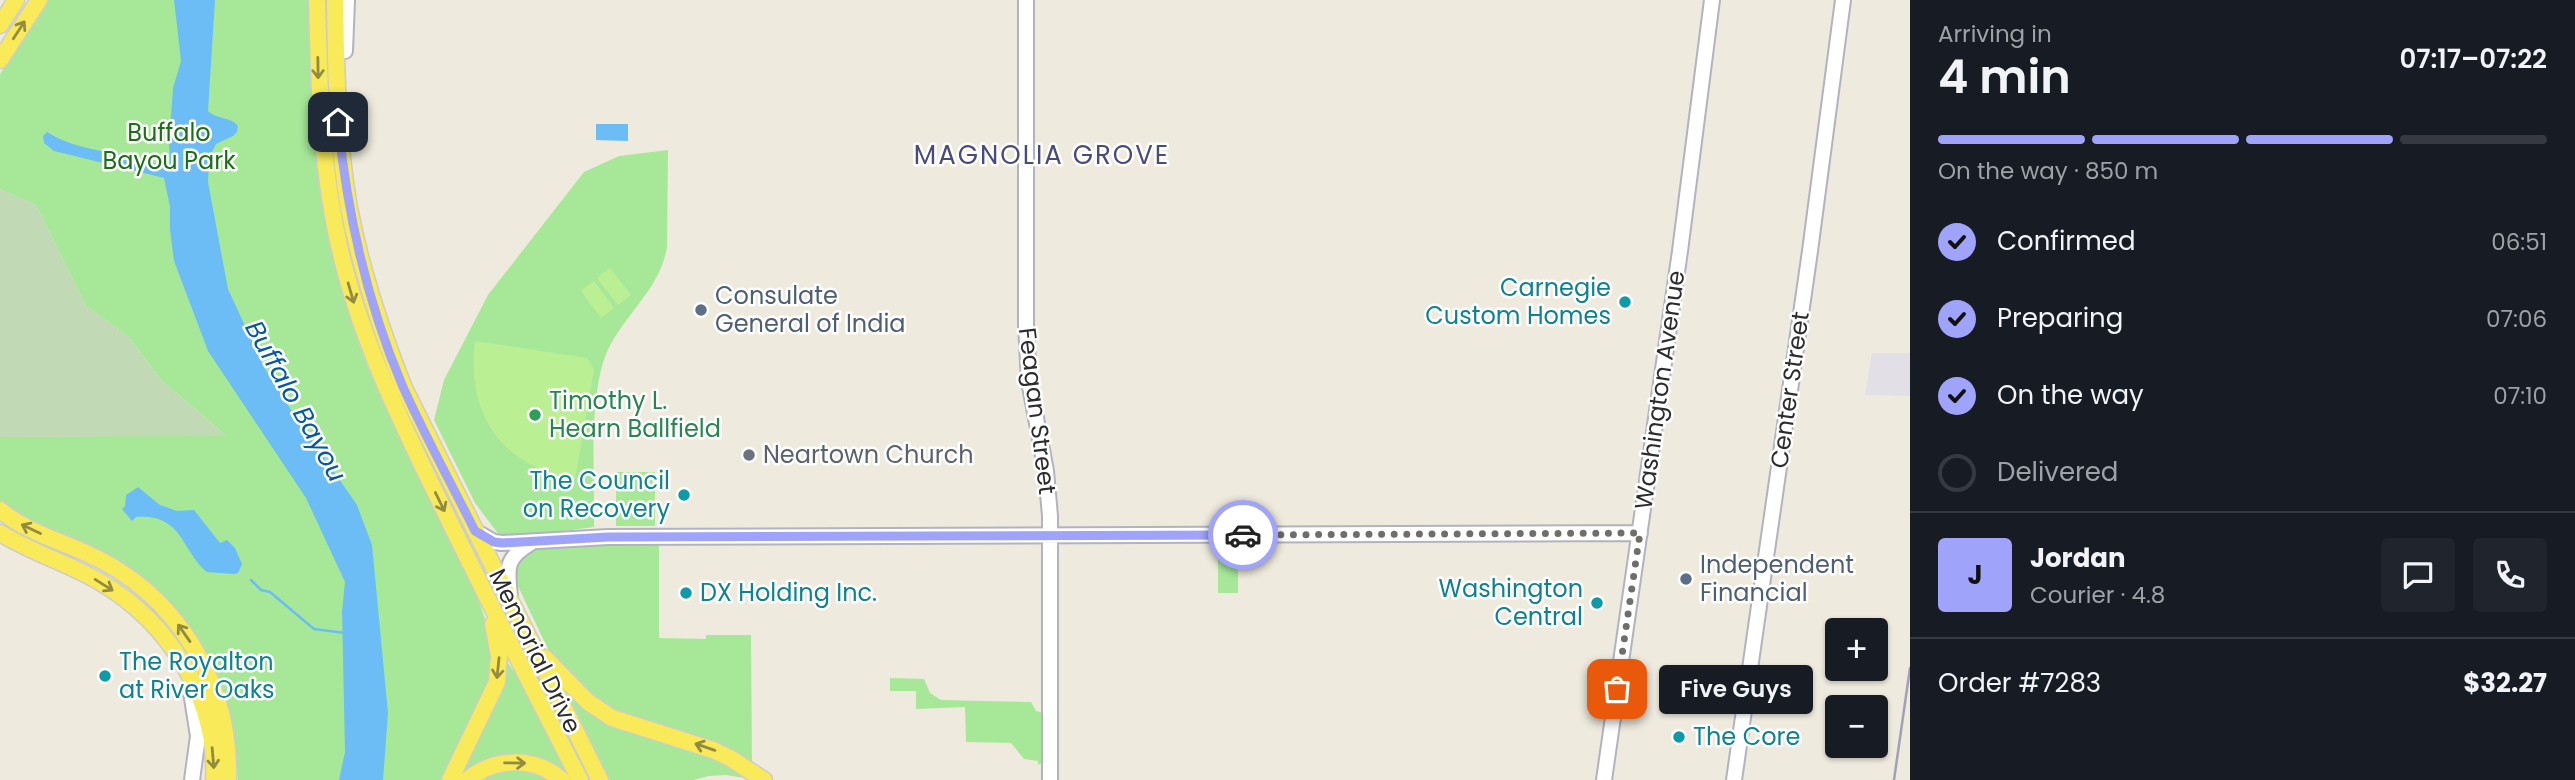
<!DOCTYPE html>
<meta charset="utf-8">
<style>
:root{--surface:#171b24;--page:#20242c;--text:#f1f3f6;--muted:#9ea1a6;--line:#363941;--accent:#9fa4fa}
body{margin:0;font-family:Poppins,sans-serif;background:var(--page);color:var(--text);height:100vh;display:flex;flex-direction:column;font-size:26px;white-space:nowrap}
*{box-sizing:border-box;margin:0}
p{font-size:23px;color:var(--muted)}
.icon{flex:none;width:38px;height:38px;fill:none;stroke:currentColor;stroke-width:2;stroke-linecap:round;stroke-linejoin:round}
.map{position:relative;flex:1;overflow:hidden}
.panel{display:flex;flex-direction:column;background:var(--surface);width:665px}
.panel>*{flex:none}
.controls{position:absolute;left:1825px;top:618px;display:grid;gap:14px}
.controls a{display:grid;place-items:center;width:63px;height:63px;border-radius:7px;background:var(--surface);box-shadow:0 2px 5px #0004;font-size:35px}
.pin{position:absolute;display:grid;place-items:center;width:60px;height:60px;color:#fff;margin:-30px;border-radius:14px;box-shadow:0 4px 10px #0006}
.courier{position:absolute;display:grid;place-items:center;width:70px;height:70px;margin:-35px;border:5px solid #9fa4fa;border-radius:50%;background:#fff;color:#222;box-shadow:0 2px 9px #0007}
.bubble{position:absolute;height:49px;border-radius:7px;background:var(--surface);box-shadow:0 2px 5px #0004;font-size:23px;font-weight:600;line-height:49px;text-align:center}
.overview em{font-style:normal;font-weight:600}
.overview div{display:flex;flex-direction:column-reverse}
.overview{display:flex;align-items:center;justify-content:space-between;height:119px;padding:0 28px}
h1{font-size:46px;font-weight:600;line-height:52px}
.bar{display:grid;grid-template-columns:repeat(4,1fr);gap:10px 7px;align-content:center;height:84px;padding:0 28px}
.bar i{height:9px;border-radius:5px;background:var(--line)}
.bar .active{background:var(--accent)}
.bar p{grid-column:span 4}
.line{display:flex;align-items:center;gap:18px;padding:0 28px;border-top:2px solid var(--line)}
.line div{flex:1}
.round{display:grid;place-items:center;flex:none;width:74px;height:74px;border-radius:7px;background:var(--page)}
ol{padding:0 28px;list-style:none}
li{display:flex;align-items:center;gap:21px;height:77px}
li p{margin-inline-start:auto}
li .icon{padding:7px;border-radius:50%;background:var(--accent);color:#111;stroke-width:4}
li:last-child{color:var(--muted)}
li i{width:38px;height:38px;border:4px solid var(--line);border-radius:50%}
main{display:flex;flex:1;min-height:0}
.map>svg:first-child{display:block}
.industrial{fill:#e2dfe7}
.green{fill:#a7e898}
.cemetery{fill:#c1d9b4}
.pitch{fill:#bbef93}
.water{fill:#6cbdf6}
.lines{fill:none;stroke-linecap:round;stroke-linejoin:round}
.stream{stroke:#6cbdf6;stroke-width:2.5}
.secondary-casing{stroke:#b2b2c0;stroke-width:18}
.primary-casing{stroke:#ccc;stroke-width:19}
.secondary{stroke:#fff;stroke-width:14}
.primary{stroke:#f9ea59;stroke-width:16}
.rail{stroke:#a0a0b7;stroke-width:2.5}
.oneway{stroke:#928b42}
.done{stroke:#706e6a;stroke-width:7;stroke-dasharray:0 12.6}
.route{stroke:#9fa4fa;stroke-width:9}
.culture-dot{fill:#0f9aa8;stroke:#fff;stroke-width:2.5}
.service-dot{fill:#5c6f8a;stroke:#fff;stroke-width:2.5}
.leisure-dot{fill:#2e9e5b;stroke:#fff;stroke-width:2.5}
.worship-dot{fill:#6b7280;stroke:#fff;stroke-width:2.5}
.labels{text-anchor:middle;stroke-width:5;stroke-linejoin:round;paint-order:stroke}
.park-label{font-size:24px;fill:#1c6f16;stroke:#fff}
.culture-label{font-size:24px;fill:#0d838f;stroke:#fff;text-anchor:end}
.service-label{font-size:24px;fill:#4e5e75;stroke:#fff;text-anchor:start}
.street-label{font-size:24px;fill:#2c2c2c;stroke:#fff}
.leisure-label{font-size:24px;fill:#27864d;stroke:#fff;text-anchor:start}
.worship-label{font-size:24px;fill:#5b616d;stroke:#fff;text-anchor:start}
.neighbourhood-label{font-size:26px;letter-spacing:2px;fill:#494b80;stroke:#fff}
.water-label{font-size:26px;font-style:italic;fill:#0658a7;stroke:#fff}
</style>
<main>
<div class="map">
<svg width="1910" height="780" viewBox="0 0 1910 780">
<rect width="100%" height="100%" fill="#eeeade"/>
<!-- industrial -->
<path class="industrial" d="M1872,353H1910V396L1865,395Z"/>
<!-- green -->
<path class="green" d="M47,0H311C311,42 310,85 313,127C319,219 343,314 381,398C403,446 427,493 450,540C468,577 488,612 492,653C495,690 458,747 442,780H238C236,755 234,730 228,706C208,635 156,576 90,546C59,532 27,522 0,501V437L225,435L161,380L128,336L86,306L36,205L0,189V74Z
M668,150L667,247C660,290 624,314 607,352C588,396 595,478 594,527L502,539L475,503L434,420L444,380L488,295L584,172L619,156Z
M616,472H655V526H616Z
M596,544H659V638L706,639V635H751L752,765L611,714L563,670L548,649L513,576L516,562L533,549Z
M1218,549H1238V593H1218Z
M505,659L526,688L569,779L540,761L454,780Z
M557,677L572,695L705,751L757,780L726,775L709,776L693,780H610Z
M890,678L924,679L930,693L941,700L1031,702L1036,711L1044,713L1043,762L1038,765V761L1024,759L1011,743L966,742L965,707L916,709V691H890Z
M516,765L555,780H473Z"/>
<!-- cemetery -->
<path class="cemetery" d="M0,189L36,205L86,306L128,336L161,380L226,436L0,437Z"/>
<!-- pitch -->
<path class="pitch" d="M610,268L631,295L618,305L597,278Z
M594,281L614,308L601,318L581,291Z
M475,341L587,358L594,369L575,479C501,466 466,414 475,341Z"/>
<!-- water -->
<path class="water" d="M174,0H215L208,111C217,120 230,116 238,126L237,132L233,136L216,144L209,158L208,182L228,289L264,367L285,401L357,505L372,545L388,713L383,780H339L345,752L342,611L345,582L306,498L208,351L174,261L170,230V207L164,178L54,151L44,143L43,136L47,132C74,149 102,150 132,157C146,160 155,165 170,166L169,142L173,88L181,61Z
M596,124H628V141L596,140Z
M138,487L160,505L177,511L194,510L220,543L227,540L235,548L242,564L238,573L234,574L207,572C182,552 183,513 136,517L132,521L122,509L125,506L126,495Z"/>
<g class="lines">
<!-- stream -->
<path class="stream" d="M251,580L261,590L270,592L314,629L345,633"/>
<!-- secondary casing -->
<g class="secondary-casing">
<path id="secondary" d="M1026,0V325L1029,381L1046,471L1050,516V780
M345,51L347,0
M475,531L494,542L502,543L608,537L1640,533
M510,596C507,568 505,558 531,543
M191,692L198,736L192,780
M1604,780L1680,251L1712,0
M1734,780L1810,251L1843,0"/>
</g>
<!-- primary casing -->
<g class="primary-casing">
<path id="primary" d="M317,0C319,88 321,176 343,262C365,349 403,426 442,506C487,598 533,689 580,780
M335,0C336,70 337,140 349,208C361,270 381,330 404,388L600,780
M0,25L16,0
M0,60L39,0
M0,510C25,531 57,540 86,553C176,593 231,682 228,780
M0,533C32,553 68,563 100,582C169,622 218,700 214,780
M545,658L588,702L612,718L713,750L730,758L764,780
M450,780L497,682L499,656L493,624
M467,780C495,757 534,756 562,780"/>
</g>
<!-- secondary -->
<use href="#secondary" class="secondary"/>
<!-- primary -->
<use href="#primary" class="primary"/>
<!-- rail -->
<path class="rail" d="M1894,780L1910,668"/>
</g>
<!-- one-way arrows -->
<defs><path id="oneway-shaft" d="M-6 0H5M1.5-3L5.5 0L1.5 3" fill="none" stroke-width="1.6" stroke-linecap="round" stroke-linejoin="round" transform="scale(1.75)"/></defs>
<g class="oneway">
<use href="#oneway-shaft" transform="translate(19 30) rotate(-57)"/>
<use href="#oneway-shaft" transform="translate(318 68) rotate(89)"/>
<use href="#oneway-shaft" transform="translate(351 293) rotate(74)"/>
<use href="#oneway-shaft" transform="translate(440 502) rotate(64)"/>
<use href="#oneway-shaft" transform="translate(31 529) rotate(-154)"/>
<use href="#oneway-shaft" transform="translate(104 585) rotate(32)"/>
<use href="#oneway-shaft" transform="translate(184 633) rotate(-125)"/>
<use href="#oneway-shaft" transform="translate(498 668) rotate(96)"/>
<use href="#oneway-shaft" transform="translate(705 747) rotate(-161)"/>
<use href="#oneway-shaft" transform="translate(213 758) rotate(85)"/>
<use href="#oneway-shaft" transform="translate(515 763) rotate(1)"/>
</g>
<g class="lines">
<!-- done -->
<path class="done" d="M1243,535L1640,533L1617,689"/>
<!-- route -->
<path class="route" d="M338,122C347,213 367,303 403,387C425,436 451,483 475,531L494,542L502,543L608,537L1243,535"/>
</g>
<!-- markers -->
<g class="culture-dot">
<circle cx="1625" cy="302" r="7"/>
<circle cx="684" cy="495" r="7"/>
<circle cx="686" cy="593" r="7"/>
<circle cx="1597" cy="603" r="7"/>
<circle cx="105" cy="676" r="7"/>
<circle cx="1679" cy="737" r="7"/>
</g>
<g class="service-dot">
<circle cx="701" cy="310" r="7"/>
<circle cx="1686" cy="579" r="7"/>
</g>
<circle class="leisure-dot" cx="535" cy="415" r="7"/>
<circle class="worship-dot" cx="749" cy="455" r="7"/>
<g class="labels">
<!-- park labels -->
<g class="park-label">
<text x="169" y="141">Buffalo<tspan x="169" dy="28">Bayou Park</tspan></text>
</g>
<!-- culture labels -->
<g class="culture-label">
<text x="1611" y="296">Carnegie<tspan x="1611" dy="28">Custom Homes</tspan></text>
<text x="670" y="489">The Council<tspan x="670" dy="28">on Recovery</tspan></text>
<text x="1583" y="597">Washington<tspan x="1583" dy="28">Central</tspan></text>
<text x="700" y="601" text-anchor="start">DX Holding Inc.</text>
<text x="119" y="670" text-anchor="start">The Royalton<tspan x="119" dy="28">at River Oaks</tspan></text>
<text x="1693" y="745" text-anchor="start">The Core</text>
</g>
<!-- service labels -->
<g class="service-label">
<text x="715" y="304">Consulate<tspan x="715" dy="28">General of India</tspan></text>
<text x="1700" y="573">Independent<tspan x="1700" dy="28">Financial</tspan></text>
</g>
<!-- street labels -->
<g class="street-label">
<text transform="translate(1660 390) rotate(-82)" y="8">Washington Avenue</text>
<text transform="translate(1790 390) rotate(-82)" y="8">Center Street</text>
<text transform="translate(1037 411) rotate(83)" y="8">Feagan Street</text>
<text transform="translate(535 651) rotate(64)" y="8">Memorial Drive</text>
</g>
<!-- leisure labels -->
<g class="leisure-label">
<text x="549" y="409">Timothy L.<tspan x="549" dy="28">Hearn Ballfield</tspan></text>
</g>
<!-- worship labels -->
<g class="worship-label">
<text x="763" y="463">Neartown Church</text>
</g>
<!-- neighbourhood labels -->
<g class="neighbourhood-label">
<text x="1042" y="164">MAGNOLIA GROVE</text>
</g>
<!-- water labels -->
<g class="water-label">
<text transform="translate(296 401) rotate(61)" y="9">Buffalo Bayou</text>
</g>
</g>
</svg>
<div class="controls">
<a>+</a>
<a>−</a>
</div>
<div class="pin" style="left:1617px;top:689px;background:#ea580c"><svg class="icon" aria-label="bag" viewBox="0 0 24 24"><path d="M5 8h14l-1 12H6zM9 8a3 3 0 0 1 6 0"/></svg></div>
<div class="pin" style="left:338px;top:122px;background:#1f2937"><svg class="icon" aria-label="home" viewBox="0 0 24 24"><path d="M3 11l9-7 9 7M6 9v11h12V9"/></svg></div>
<div class="courier" style="left:1243px;top:535px"><svg class="icon" aria-label="car" viewBox="0 0 24 24"><path d="M5 17H2v-5l4-1 3-4h7l3 4 3 1v5h-3M9 17h6M6 11h13"/><circle cx="7" cy="17" r="2"/><circle cx="17" cy="17" r="2"/></svg></div>
<div class="bubble" style="left:1659px;top:665px;width:154px">Five Guys</div>
</div>
<section class="panel">
<div class="overview"><div><h1>4 min</h1><p>Arriving in</p></div><em>07:17–07:22</em></div>
<div class="bar"><i class="active"></i><i class="active"></i><i class="active"></i><i></i><p>On the way · 850 m</p></div>
<ol>
<li><svg class="icon" aria-label="check" viewBox="0 0 24 24"><path d="M5 12l5 5 9-10"/></svg>Confirmed<p>06:51</p></li>
<li><svg class="icon" aria-label="check" viewBox="0 0 24 24"><path d="M5 12l5 5 9-10"/></svg>Preparing<p>07:06</p></li>
<li><svg class="icon" aria-label="check" viewBox="0 0 24 24"><path d="M5 12l5 5 9-10"/></svg>On the way<p>07:10</p></li>
<li><i></i>Delivered</li>
</ol>
<div class="line" style="height:126px"><b class="round" style="background:var(--accent);color:#111">J</b><div><b>Jordan</b><p>Courier · 4.8</p></div><a class="round"><svg class="icon" aria-label="chat" viewBox="0 0 24 24"><path d="M4 5h16v11H9l-5 4z"/></svg></a><a class="round"><svg class="icon" aria-label="phone" viewBox="0 0 24 24"><path d="M5 4h4l2 5-3 2q2 4 5 5l2-3 5 2v4C11 20 4 13 5 4z"/></svg></a></div>
<div class="line" style="height:91px"><div>Order #7283</div><b>$32.27</b></div>
</section>
</main>
